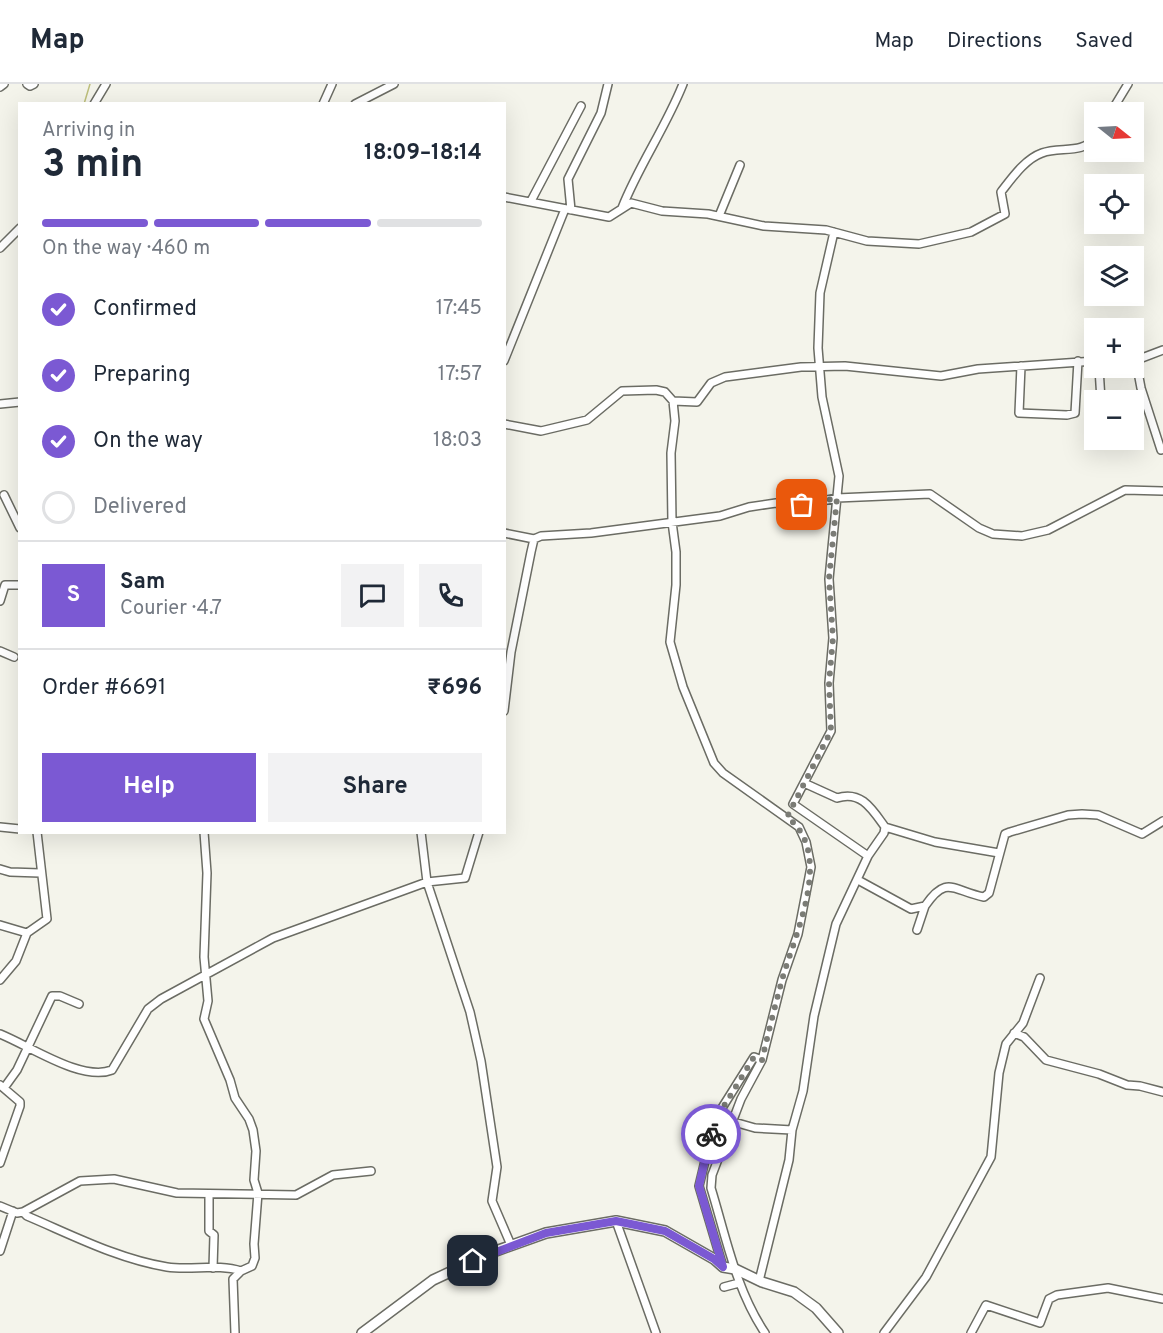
<!DOCTYPE html>
<meta charset="utf-8">
<style>
:root{--surface:#fff;--page:#f2f2f3;--text:#1f2937;--muted:#747a83;--line:#e0e1e3;--accent:#7b59d3}
body{margin:0;font-family:Overpass,sans-serif;background:var(--page);color:var(--text);height:100vh;display:flex;flex-direction:column;font-size:22px;white-space:nowrap}
*{box-sizing:border-box;margin:0}
p{font-size:20px;color:var(--muted)}
.icon{flex:none;width:33px;height:33px;fill:none;stroke:currentColor;stroke-width:2;stroke-linecap:round;stroke-linejoin:round}
.map{position:relative;flex:1;overflow:hidden}
.drawer{position:absolute;left:18px;top:18px;width:488px;height:732px;display:flex;flex-direction:column;background:var(--surface);border-radius:0px;box-shadow:0 6px 24px #0002}
.drawer>*{flex:none}
.needle{width:39px;rotate:108deg}
.tools{position:absolute;left:1084px;top:18px;display:grid;gap:12px}
.tools a{display:grid;place-items:center;width:60px;height:60px;border-radius:0px;background:var(--surface);box-shadow:0 6px 24px #0002;font-size:30px}
.pin{position:absolute;display:grid;place-items:center;width:51px;height:51px;color:#fff;margin:-26px;border-radius:12px;box-shadow:0 3px 9px #0006}
.courier{position:absolute;display:grid;place-items:center;width:60px;height:60px;margin:-30px;border:4px solid #7b59d3;border-radius:50%;background:#fff;color:#222;box-shadow:0 2px 8px #0007}
.overview em{font-style:normal;font-weight:700}
.overview div{display:flex;flex-direction:column-reverse}
.overview{display:flex;align-items:center;justify-content:space-between;height:102px;padding:0 24px}
h1{font-size:39px;font-weight:700;line-height:45px}
.bar{display:grid;grid-template-columns:repeat(4,1fr);gap:9px 6px;align-content:center;height:72px;padding:0 24px}
.bar i{height:8px;border-radius:4px;background:var(--line)}
.bar .selected{background:var(--accent)}
.bar p{grid-column:span 4}
.line{display:flex;align-items:center;gap:15px;padding:0 24px;border-top:2px solid var(--line)}
.line div{flex:1}
.round{display:grid;place-items:center;flex:none;width:63px;height:63px;border-radius:0px;background:var(--page)}
ol{padding:0 24px;list-style:none}
li{display:flex;align-items:center;gap:18px;height:66px}
li p{margin-inline-start:auto}
li .icon{padding:6px;border-radius:50%;background:var(--accent);color:#fff;stroke-width:4}
li:last-child{color:var(--muted)}
li i{width:33px;height:33px;border:3px solid var(--line);border-radius:50%}
.primary-button{display:flex;gap:12px;margin-top:auto;padding:12px 24px}
.primary-button a{flex:1;height:69px;border-radius:0px;background:var(--accent);color:#fff;font-size:24px;font-weight:700;line-height:69px;text-align:center}
.primary-button a+a{background:var(--page);color:var(--text)}
header{display:flex;align-items:center;gap:36px;box-sizing:border-box;height:84px;padding:0 30px;background:var(--surface);border-bottom:2px solid var(--line)}
header strong{font-size:28px}
nav{display:flex;gap:33px;margin-inline-start:auto;font-size:21px}
.map>svg:first-child{display:block}
.lines{fill:none;stroke-linecap:round;stroke-linejoin:round}
.stream{stroke:#bdbf7b;stroke-width:1.5}
.minor-casing{stroke:#6b6c64;stroke-width:10}
.secondary-casing{stroke:#6b6c64;stroke-width:12}
.minor{stroke:#fff;stroke-width:7}
.secondary{stroke:#fff;stroke-width:9}
.done{stroke:#7b7c76;stroke-width:6;stroke-dasharray:0 10.8}
.route{stroke:#7b59d3;stroke-width:8}
</style>
<header>
<strong>Map</strong>
<nav><a>Map</a><a>Directions</a><a>Saved</a></nav>
</header>
<div class="map">
<svg width="1163" height="1249" viewBox="0 0 1163 1249">
<rect width="100%" height="100%" fill="#f4f4eb"/>
<g class="lines">
<!-- stream -->
<path class="stream" d="M84,20L90,0"/>
<!-- minor casing -->
<g class="minor-casing">
<path id="minor" d="M27,0L30,2L34,0
M0,3L4,0
M94,20L106,0
M323,20L332,0
M355,20L394,0
M1111,28L1128,0
M504,113L609,133L631,119L662,127L708,130L764,142L826,146L867,157L919,160L971,148L1005,130L1001,108C1012,94 1025,75 1042,69C1060,62 1083,71 1095,53
M531,117L581,22
M622,124C639,81 666,43 683,0
M571,126L568,95L601,29L608,0
M719,132L740,81
M0,164L20,144
M504,277L565,125
M1134,277L1163,266
M1136,277L1141,304L1161,366
M1021,282L1019,329L1067,331L1075,329L1078,277
M1099,284L1101,316
M673,317L697,318L711,299L725,293L801,283L845,282L941,292L978,285L1095,277
M0,320L20,318
M504,340L541,347L587,336L622,307L656,306L665,308L673,317L675,337L671,369L672,438L676,468V501L670,558L683,603L714,679L723,689L799,743L806,758L811,783L798,850L782,896L762,976L741,1015L712,1091L711,1104C726,1153 736,1206 765,1249
M4,411L20,444
M504,449L534,455
M0,517L5,501H20
M0,567L14,573
M504,627L511,568L531,468L534,455L541,452L591,449L720,432L749,423L776,419L787,424L837,414L930,410L979,444L993,450L1022,452L1048,446L1125,406L1163,407
M804,699L837,714C861,706 872,725 885,743L884,749L868,772
M0,743L20,745
M885,743L935,758L999,769
M204,748L207,789L204,873L208,917L204,935L230,996L235,1014L249,1035L253,1046L256,1067L254,1096L258,1109L254,1160L255,1174L252,1182L241,1187L233,1195L235,1249
M421,748L427,798L470,928L481,977L497,1083L492,1117L511,1161
M0,785L10,788L40,789
M858,796L911,825L925,822C947,790 953,807 984,813L989,809L1005,750L1010,748L1068,731L1082,730L1098,731L1142,750L1163,737
M0,841L27,849
M917,846L925,822
M0,896L16,877L27,849L47,835L37,748
M1014,949L1024,953L1046,976L1099,990L1127,1001L1140,1002L1163,1008
M0,950C30,962 82,998 112,986L148,925L161,915L273,854L427,798L465,794L479,748
M0,1001L20,1018V1022L0,1079
M4,1004L17,986L52,912H60L79,920
M734,1038L755,1044L792,1046L803,1007L814,932L836,840L868,772L793,720L831,647L829,599L833,554L829,495L839,392L822,313L818,264L820,209L834,148
M209,1110V1147L214,1151L213,1184
M0,1122L17,1129L23,1128L80,1097L114,1095L177,1109L296,1111L333,1091L371,1087
M23,1128L27,1132C72,1151 118,1175 167,1183C191,1187 218,1179 241,1187
M616,1137L656,1249
M0,1167L13,1127
M723,1183L699,1102L715,1035L754,973L762,976
M759,1197L789,1076L792,1046
M724,1203L739,1199
M884,1249L926,1193L991,1073L999,989L1006,960L1023,939L1040,894
M971,1249L986,1221L1040,1239L1049,1215L1057,1211L1108,1204L1163,1215"/>
</g>
<!-- secondary casing -->
<g class="secondary-casing">
<path id="secondary" d="M362,1249L433,1196L493,1168L546,1149L616,1137L665,1147L714,1175L723,1183L735,1185L762,1198L794,1208L816,1224L838,1249"/>
</g>
<!-- minor -->
<use href="#minor" class="minor"/>
<!-- secondary -->
<use href="#secondary" class="secondary"/>
</g>
<g class="lines">
<!-- done -->
<path class="done" d="M711,1050L716,1035L754,973L762,976C768,950 775,922 782,896C795,849 835,770 787,733L831,647L829,599L833,554L829,495L837,414L802,421"/>
<!-- route -->
<path class="route" d="M473,1177L546,1149L616,1137L665,1147L714,1175L723,1183L699,1102L711,1050"/>
</g>
</svg>
<div class="tools">
<a><svg class="needle" viewBox="-14 -14 28 28"><path d="M0-13l5 13h-10z" fill="#e53935"/><path d="M0 13l5-13h-10z" fill="#747a83"/></svg></a>
<a><svg class="icon" aria-label="locate" viewBox="0 0 24 24"><circle cx="12" cy="12" r="6"/><path d="M12 2v4M12 18v4M2 12h4M18 12h4"/></svg></a>
<a><svg class="icon" aria-label="layers" viewBox="0 0 24 24"><path d="M12 4l9 5-9 5-9-5zM3 14l9 5 9-5"/></svg></a>
<a>+</a>
<a>−</a>
</div>
<div class="pin" style="left:802px;top:421px;background:#ea580c"><svg class="icon" aria-label="bag" viewBox="0 0 24 24"><path d="M5 8h14l-1 12H6zM9 8a3 3 0 0 1 6 0"/></svg></div>
<div class="pin" style="left:473px;top:1177px;background:#1f2937"><svg class="icon" aria-label="home" viewBox="0 0 24 24"><path d="M3 11l9-7 9 7M6 9v11h12V9"/></svg></div>
<div class="courier" style="left:711px;top:1050px"><svg class="icon" aria-label="bike" viewBox="0 0 24 24"><circle cx="6" cy="16" r="4"/><circle cx="18" cy="16" r="4"/><path d="M6 16l4-8h5l3 8M10 8l3 8H6M13 5h3"/></svg></div>
<section class="drawer">
<div class="overview"><div><h1>3 min</h1><p>Arriving in</p></div><em>18:09–18:14</em></div>
<div class="bar"><i class="selected"></i><i class="selected"></i><i class="selected"></i><i></i><p>On the way · 460 m</p></div>
<ol>
<li><svg class="icon" aria-label="check" viewBox="0 0 24 24"><path d="M5 12l5 5 9-10"/></svg>Confirmed<p>17:45</p></li>
<li><svg class="icon" aria-label="check" viewBox="0 0 24 24"><path d="M5 12l5 5 9-10"/></svg>Preparing<p>17:57</p></li>
<li><svg class="icon" aria-label="check" viewBox="0 0 24 24"><path d="M5 12l5 5 9-10"/></svg>On the way<p>18:03</p></li>
<li><i></i>Delivered</li>
</ol>
<div class="line" style="height:108px"><b class="round" style="background:var(--accent);color:#fff">S</b><div><b>Sam</b><p>Courier · 4.7</p></div><a class="round"><svg class="icon" aria-label="chat" viewBox="0 0 24 24"><path d="M4 5h16v11H9l-5 4z"/></svg></a><a class="round"><svg class="icon" aria-label="phone" viewBox="0 0 24 24"><path d="M5 4h4l2 5-3 2q2 4 5 5l2-3 5 2v4C11 20 4 13 5 4z"/></svg></a></div>
<div class="line" style="height:78px"><div>Order #6691</div><b>₹696</b></div>
<div class="primary-button"><a>Help</a><a>Share</a></div>
</section>
</div>
